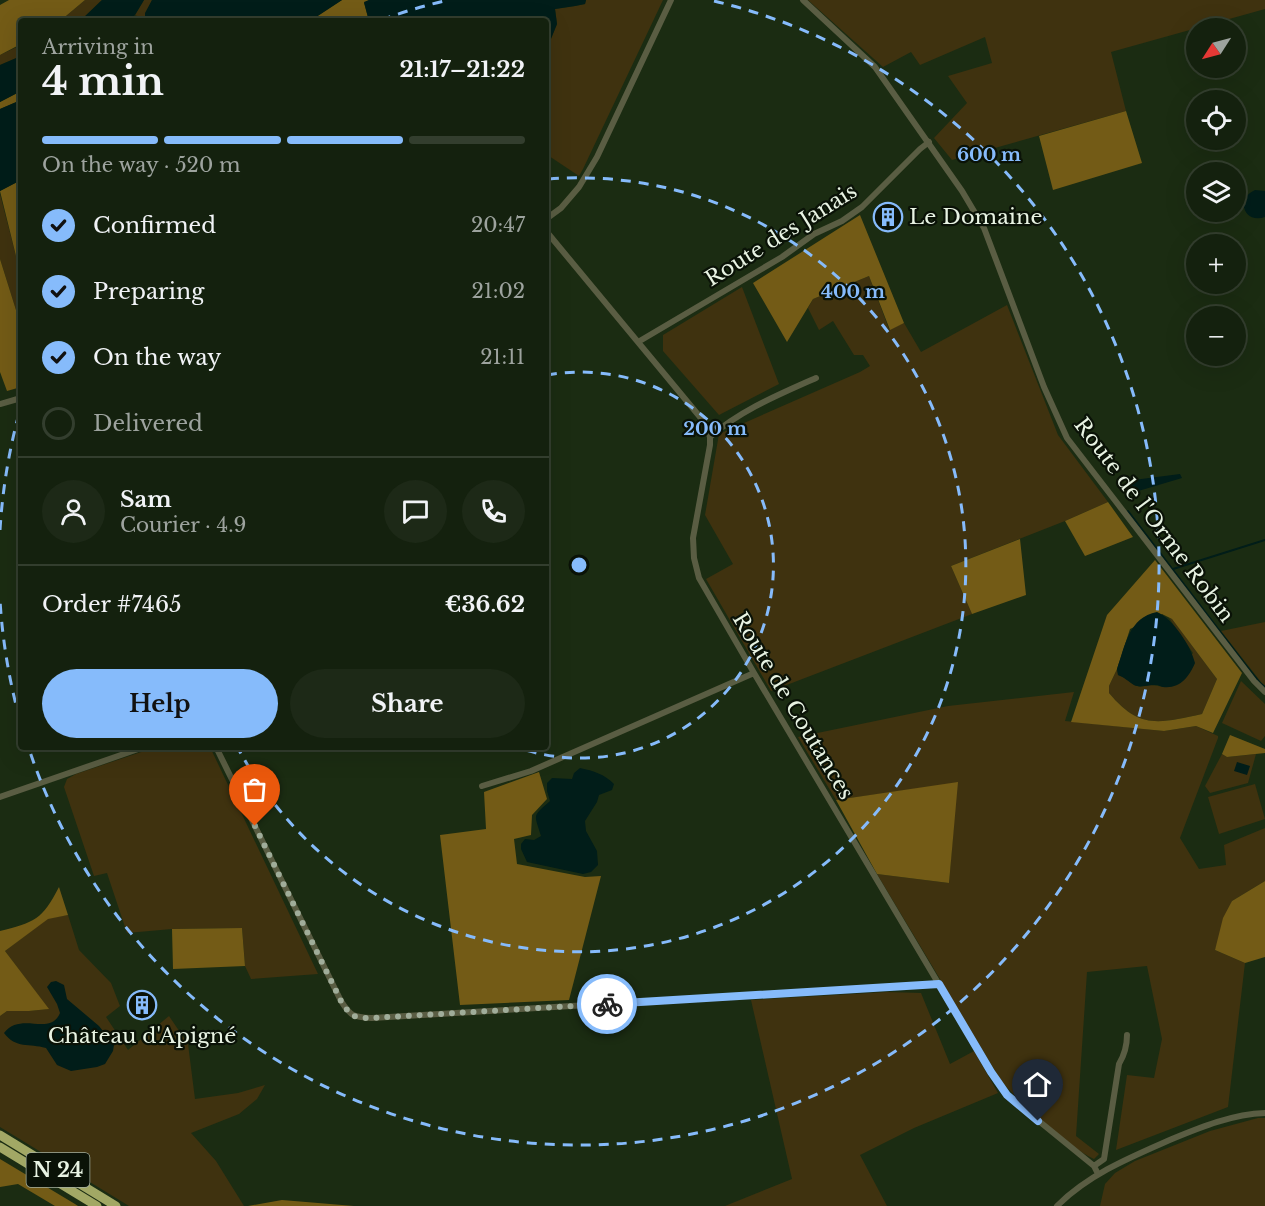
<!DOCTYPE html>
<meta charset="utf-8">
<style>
:root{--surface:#14210e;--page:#1d2917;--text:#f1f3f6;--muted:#9da39e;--line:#333e2e;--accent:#86bbfb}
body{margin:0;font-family:"Libre Baskerville",serif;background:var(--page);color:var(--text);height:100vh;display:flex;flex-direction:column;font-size:22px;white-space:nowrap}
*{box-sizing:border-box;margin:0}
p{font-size:20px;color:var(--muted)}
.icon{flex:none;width:33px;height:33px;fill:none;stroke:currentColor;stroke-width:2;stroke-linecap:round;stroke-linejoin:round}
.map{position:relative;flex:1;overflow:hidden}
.details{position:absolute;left:18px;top:18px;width:531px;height:732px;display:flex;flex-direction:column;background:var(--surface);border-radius:6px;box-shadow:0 6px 24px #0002,0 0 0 2px var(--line)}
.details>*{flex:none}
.needle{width:39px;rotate:234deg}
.controls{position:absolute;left:1186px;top:18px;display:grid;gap:12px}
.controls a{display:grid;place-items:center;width:60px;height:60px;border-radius:50%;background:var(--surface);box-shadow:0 6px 24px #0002,0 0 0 2px var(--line);font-size:30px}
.pin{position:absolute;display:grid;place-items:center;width:51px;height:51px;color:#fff;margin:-62px -26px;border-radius:50% 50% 50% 0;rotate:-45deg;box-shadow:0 0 6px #0007}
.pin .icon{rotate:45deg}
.courier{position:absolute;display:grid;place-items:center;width:60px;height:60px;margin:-30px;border:4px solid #86bbfb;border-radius:50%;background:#fff;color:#222;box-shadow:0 2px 8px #0007}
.overview em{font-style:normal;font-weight:700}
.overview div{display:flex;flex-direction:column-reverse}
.overview{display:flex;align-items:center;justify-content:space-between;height:102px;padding:0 24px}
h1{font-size:39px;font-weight:700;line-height:45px}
.bar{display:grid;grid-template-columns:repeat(4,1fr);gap:9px 6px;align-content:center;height:72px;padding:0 24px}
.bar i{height:8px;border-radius:4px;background:var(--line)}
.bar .selected{background:var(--accent)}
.bar p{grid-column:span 4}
.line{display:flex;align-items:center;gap:15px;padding:0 24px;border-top:2px solid var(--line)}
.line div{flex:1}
.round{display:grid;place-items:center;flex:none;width:63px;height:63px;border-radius:32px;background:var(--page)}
ol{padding:0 24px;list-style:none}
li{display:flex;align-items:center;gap:18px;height:66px}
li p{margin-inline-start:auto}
li .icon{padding:6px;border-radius:50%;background:var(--accent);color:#111;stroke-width:4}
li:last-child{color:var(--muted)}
li i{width:33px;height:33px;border:3px solid var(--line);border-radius:50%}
.cta{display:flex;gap:12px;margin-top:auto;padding:12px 24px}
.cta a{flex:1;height:69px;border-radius:36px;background:var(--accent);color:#111;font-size:24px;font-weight:700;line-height:69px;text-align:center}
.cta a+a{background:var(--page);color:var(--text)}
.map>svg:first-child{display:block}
.green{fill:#3f320f}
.forest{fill:#735b16;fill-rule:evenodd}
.water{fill:#011d19}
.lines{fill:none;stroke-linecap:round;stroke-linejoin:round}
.stream{stroke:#011d19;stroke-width:2}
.minor{stroke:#5a5d43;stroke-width:6}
.highway{stroke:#a2a865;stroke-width:9}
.done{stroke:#a0ad9a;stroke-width:6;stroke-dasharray:0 10.8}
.route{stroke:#86bbfb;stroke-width:8}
.ring{fill:none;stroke:#86bbfb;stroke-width:3;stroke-dasharray:10 8}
.labels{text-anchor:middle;stroke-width:4.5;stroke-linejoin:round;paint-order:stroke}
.shield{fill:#0a1207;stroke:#a5b0a1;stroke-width:1.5}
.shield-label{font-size:20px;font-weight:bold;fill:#e8f3e3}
.poi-label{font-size:21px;fill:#e8f3e3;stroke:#0a1207;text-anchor:start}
.street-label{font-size:21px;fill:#e8f3e3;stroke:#0a1207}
.centre{fill:#86bbfb;stroke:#0a1207;stroke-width:3}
.ring-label{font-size:18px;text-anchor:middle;font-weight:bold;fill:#86bbfb;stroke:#0a1207;stroke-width:4.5;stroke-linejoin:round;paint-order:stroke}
</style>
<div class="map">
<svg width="1265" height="1206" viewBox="0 0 1265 1206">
<rect width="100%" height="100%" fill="#1b2c12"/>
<!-- green -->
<path class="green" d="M85,0H102L80,21H60Z
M144,0H152L144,19L135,15Z
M586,0H663L583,169L579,176L546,154V51L557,24L555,9L575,6L585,4Z
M808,0H1265V9L1111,52L1126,111L952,160L934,138L967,103L948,76L992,63L985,37L920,65L911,52L883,67Z
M21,45V56L0,65V55Z
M0,194L16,256L21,255V326L0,259Z
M869,276L889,329L904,323L921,352L1007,305L1058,435L1108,502L1065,521L951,566L972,614L771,691L706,579L733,564L705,515L719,434L860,372L870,366L863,355H854L833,321L819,330L808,308L813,299Z
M742,287L779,384L719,415L663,351V335Z
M1169,618L1172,619L1217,679L1202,714C1159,723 1140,730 1109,693V686L1117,669L1118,675L1126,678L1134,685L1140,687L1151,685L1165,687L1193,653Z
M1265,622V686L1261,682L1221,631Z
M1241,681L1265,704V736L1261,741L1222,723Z
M1074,692L1065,721L1164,731L1196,726L1218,736V738L1180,838L1199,869L1226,865L1224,845L1265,828V881L1232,901L1215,950L1245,963L1228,1107L1116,1150L1127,1075L1154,1078L1162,1039L1147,966L1087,972L1076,1136L1099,1154L1094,1159C1079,1152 1068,1142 1055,1132C1036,1116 1016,1099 1000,1079L877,874L949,883L957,783L836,800L798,737L948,706Z
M156,747H210L318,974L251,979L245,966L242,928L172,929L127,933L107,873L94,876L64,787L67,779L76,774Z
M1222,754L1227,757L1256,754L1248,783L1210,793L1205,786Z
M1255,784L1265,819L1219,834L1208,797Z
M68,915L79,950L111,983L120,1006L106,1017L128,1050L169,1016L188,1044L195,1099L238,1093L265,1085L257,1099L239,1114L191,1133L216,1161L244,1206H129L0,1127V1016L7,1011H29L48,1009L5,951L48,918Z
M887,992L921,993L950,1064L974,1051L998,1093L914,1128L860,1155L887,1206H725L792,1179L751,1000Z
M1258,1118H1265V1206H1100L1105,1184L1115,1173L1135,1161L1210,1131Z"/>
<!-- forest -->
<path class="forest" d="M9,0H85L60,21H21V44L0,55V5Z
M342,0H369L364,3L369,21H310Z
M21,91V100L0,109V102Z
M1126,111L1142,163L1053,190L1039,136Z
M21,180V255L16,256L0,191Z
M860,215L904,323L890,330L869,276L813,299L787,342L753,283Z
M0,259L21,326V387L7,391L0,372Z
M1108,502L1133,537L1085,556L1065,521Z
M1020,539L1026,595L972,614L951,566Z
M1155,560L1242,673L1213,733L1196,726L1164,731L1071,722L1107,615ZM1162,614L1172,619L1217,679L1202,714C1159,723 1140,730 1109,693V686L1117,669L1130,629Z
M1230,735L1265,749V753L1227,757L1222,754Z
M539,772L547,799L532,815L531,835L514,839L517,864L585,877L601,876L569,1000L460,1005L440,835L486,829L484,792Z
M958,782L949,883L877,874L836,800Z
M1265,881V957L1245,963L1215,950L1223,918L1232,901Z
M59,887L68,915L48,919L5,951L49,1009L29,1011H7L0,1016V931C35,922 42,920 59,887Z
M242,928L245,966L173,969L172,929Z
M0,1159L75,1204L78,1206H55L18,1184L0,1187Z
M282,1200L354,1206H248Z"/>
<!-- water -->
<path class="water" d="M102,0H144L135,15L126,21H80Z
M152,0H342L310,21H145V13Z
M369,0H586L585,4L575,6L555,9L557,24L546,51V21H369L364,2Z
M21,56V91L0,102V65Z
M21,100V180L0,191V109Z
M1255,190L1265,191V217C1244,224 1235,199 1255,190Z
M1180,474L1182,478L1135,492L1128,487L1126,481Z
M1157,612C1173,619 1191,646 1195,663C1189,677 1180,689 1163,687C1155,685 1161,685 1154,685C1147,685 1141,688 1134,685C1129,682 1124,677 1118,675L1117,669C1125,646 1129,617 1157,612Z
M1237,762L1250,766L1247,775L1234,771Z
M580,768C594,771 604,774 614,784L612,790L599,795L597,802L585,821L586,831L597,851L598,865L591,872L583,874L527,862L521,849V844L525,839L534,840L541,836C534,813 532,817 550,801L547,791V783L552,778L572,779L574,773Z
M56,981L64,985L67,999L99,1026L114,1045L113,1051L105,1064L97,1067L71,1071L57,1065L46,1048C29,1043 16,1049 4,1033C21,1011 50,1037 60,1013L57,1004L47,987L51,982Z"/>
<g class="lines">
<!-- stream -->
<path class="stream" d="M1128,511L1245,664L1260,683L1265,687
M1173,569L1265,540"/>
<!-- minor -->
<path class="minor" d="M803,0L875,67L962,191L984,228L1044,387L1067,438L1254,681L1265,692
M546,219L561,208L579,187L597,157L671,0
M546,231L705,423L710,437V445L693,538L694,558L699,578L754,673L991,1072L1007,1095L1094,1166L1098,1174
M638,342L782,257L814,234L842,221L862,207L920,149L929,142
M0,404L21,398
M710,437C741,410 778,395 816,378
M216,747L341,1001C351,1017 354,1017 372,1018L939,984
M482,786L531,771L754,673
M0,797L144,747
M1094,1166L1104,1159L1119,1064C1125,1054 1127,1046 1127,1035
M1057,1206C1089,1174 1131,1157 1172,1139C1201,1127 1233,1114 1265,1113"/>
<!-- highway -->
<path class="highway" d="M0,1135L116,1206
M0,1147L97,1206"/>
</g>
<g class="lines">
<!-- done -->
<path class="done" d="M255,826L341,1001C351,1017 354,1018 372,1018L607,1004"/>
<!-- route -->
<path class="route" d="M607,1004L939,984L991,1072L1007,1095L1038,1121"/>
</g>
<!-- distance rings -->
<g class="ring">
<path d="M547 375A193 193 0 1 1 516 747"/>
<path d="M549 179A387 387 0 1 1 239 750"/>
<path d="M20 720A580 580 0 0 1 0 600M0 530A580 580 0 0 1 20 410M381 20A580 580 0 0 1 444 1M714 1A580 580 0 1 1 29 749"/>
</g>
<!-- icons -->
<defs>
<g id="building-ring" transform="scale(1.5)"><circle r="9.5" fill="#0a1207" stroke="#86bbfb" stroke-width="1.5"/><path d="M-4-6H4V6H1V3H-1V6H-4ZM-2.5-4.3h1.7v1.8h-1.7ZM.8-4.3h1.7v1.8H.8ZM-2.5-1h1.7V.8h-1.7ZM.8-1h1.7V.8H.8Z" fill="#86bbfb"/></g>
</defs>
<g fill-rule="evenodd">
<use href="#building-ring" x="888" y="217"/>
<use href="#building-ring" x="142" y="1005"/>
</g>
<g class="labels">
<!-- shield labels -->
<rect class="shield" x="26.5" y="1153" width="63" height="34" rx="4.5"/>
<g class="shield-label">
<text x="58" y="1177">N 24</text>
</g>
<!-- poi labels -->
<g class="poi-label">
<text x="909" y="224">Le Domaine</text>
<text x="142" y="1043" text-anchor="middle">Château d'Apigné</text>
</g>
<!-- street labels -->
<g class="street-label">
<text transform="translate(781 235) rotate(-32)" y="7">Route des Janais</text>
<text transform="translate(1154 520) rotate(53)" y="7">Route de l'Orme Robin</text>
<text transform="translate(793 706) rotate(59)" y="7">Route de Coutances</text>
</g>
</g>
<circle cx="579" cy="565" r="9" class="centre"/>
<g class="ring-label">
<text x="989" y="161">600 m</text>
<text x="853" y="298">400 m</text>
<text x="715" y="435">200 m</text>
</g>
</svg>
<div class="controls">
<a><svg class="needle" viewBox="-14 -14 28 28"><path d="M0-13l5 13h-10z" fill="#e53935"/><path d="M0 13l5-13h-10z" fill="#9da39e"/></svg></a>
<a><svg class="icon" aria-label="locate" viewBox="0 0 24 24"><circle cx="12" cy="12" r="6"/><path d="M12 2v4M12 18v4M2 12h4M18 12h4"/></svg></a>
<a><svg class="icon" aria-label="layers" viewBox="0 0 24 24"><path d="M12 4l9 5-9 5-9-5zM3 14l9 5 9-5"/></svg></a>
<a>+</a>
<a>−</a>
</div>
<div class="pin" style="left:255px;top:826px;background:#ea580c"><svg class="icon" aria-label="bag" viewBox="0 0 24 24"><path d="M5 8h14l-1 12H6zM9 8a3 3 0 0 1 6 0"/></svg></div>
<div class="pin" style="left:1038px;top:1121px;background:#1f2937"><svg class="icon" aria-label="home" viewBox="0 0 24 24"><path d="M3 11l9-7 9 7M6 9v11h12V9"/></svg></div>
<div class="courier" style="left:607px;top:1004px"><svg class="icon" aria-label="bike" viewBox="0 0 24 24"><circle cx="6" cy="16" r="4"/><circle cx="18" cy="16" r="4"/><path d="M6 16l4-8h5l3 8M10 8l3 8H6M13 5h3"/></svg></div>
<section class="details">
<div class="overview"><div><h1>4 min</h1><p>Arriving in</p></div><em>21:17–21:22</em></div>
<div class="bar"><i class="selected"></i><i class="selected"></i><i class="selected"></i><i></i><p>On the way · 520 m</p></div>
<ol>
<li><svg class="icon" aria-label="check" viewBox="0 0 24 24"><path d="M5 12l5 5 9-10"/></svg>Confirmed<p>20:47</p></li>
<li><svg class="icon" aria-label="check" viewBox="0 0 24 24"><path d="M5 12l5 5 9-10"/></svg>Preparing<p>21:02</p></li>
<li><svg class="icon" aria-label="check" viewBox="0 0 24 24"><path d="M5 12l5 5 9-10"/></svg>On the way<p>21:11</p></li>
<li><i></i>Delivered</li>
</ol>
<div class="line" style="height:108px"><a class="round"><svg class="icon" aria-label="person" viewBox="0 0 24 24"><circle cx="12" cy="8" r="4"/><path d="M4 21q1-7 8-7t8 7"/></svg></a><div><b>Sam</b><p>Courier · 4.9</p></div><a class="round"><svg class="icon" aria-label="chat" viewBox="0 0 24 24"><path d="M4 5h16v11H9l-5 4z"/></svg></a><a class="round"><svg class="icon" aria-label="phone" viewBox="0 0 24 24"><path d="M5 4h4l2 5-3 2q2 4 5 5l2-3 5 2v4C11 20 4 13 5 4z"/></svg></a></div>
<div class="line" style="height:78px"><div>Order #7465</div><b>€36.62</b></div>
<div class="cta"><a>Help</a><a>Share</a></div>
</section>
</div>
